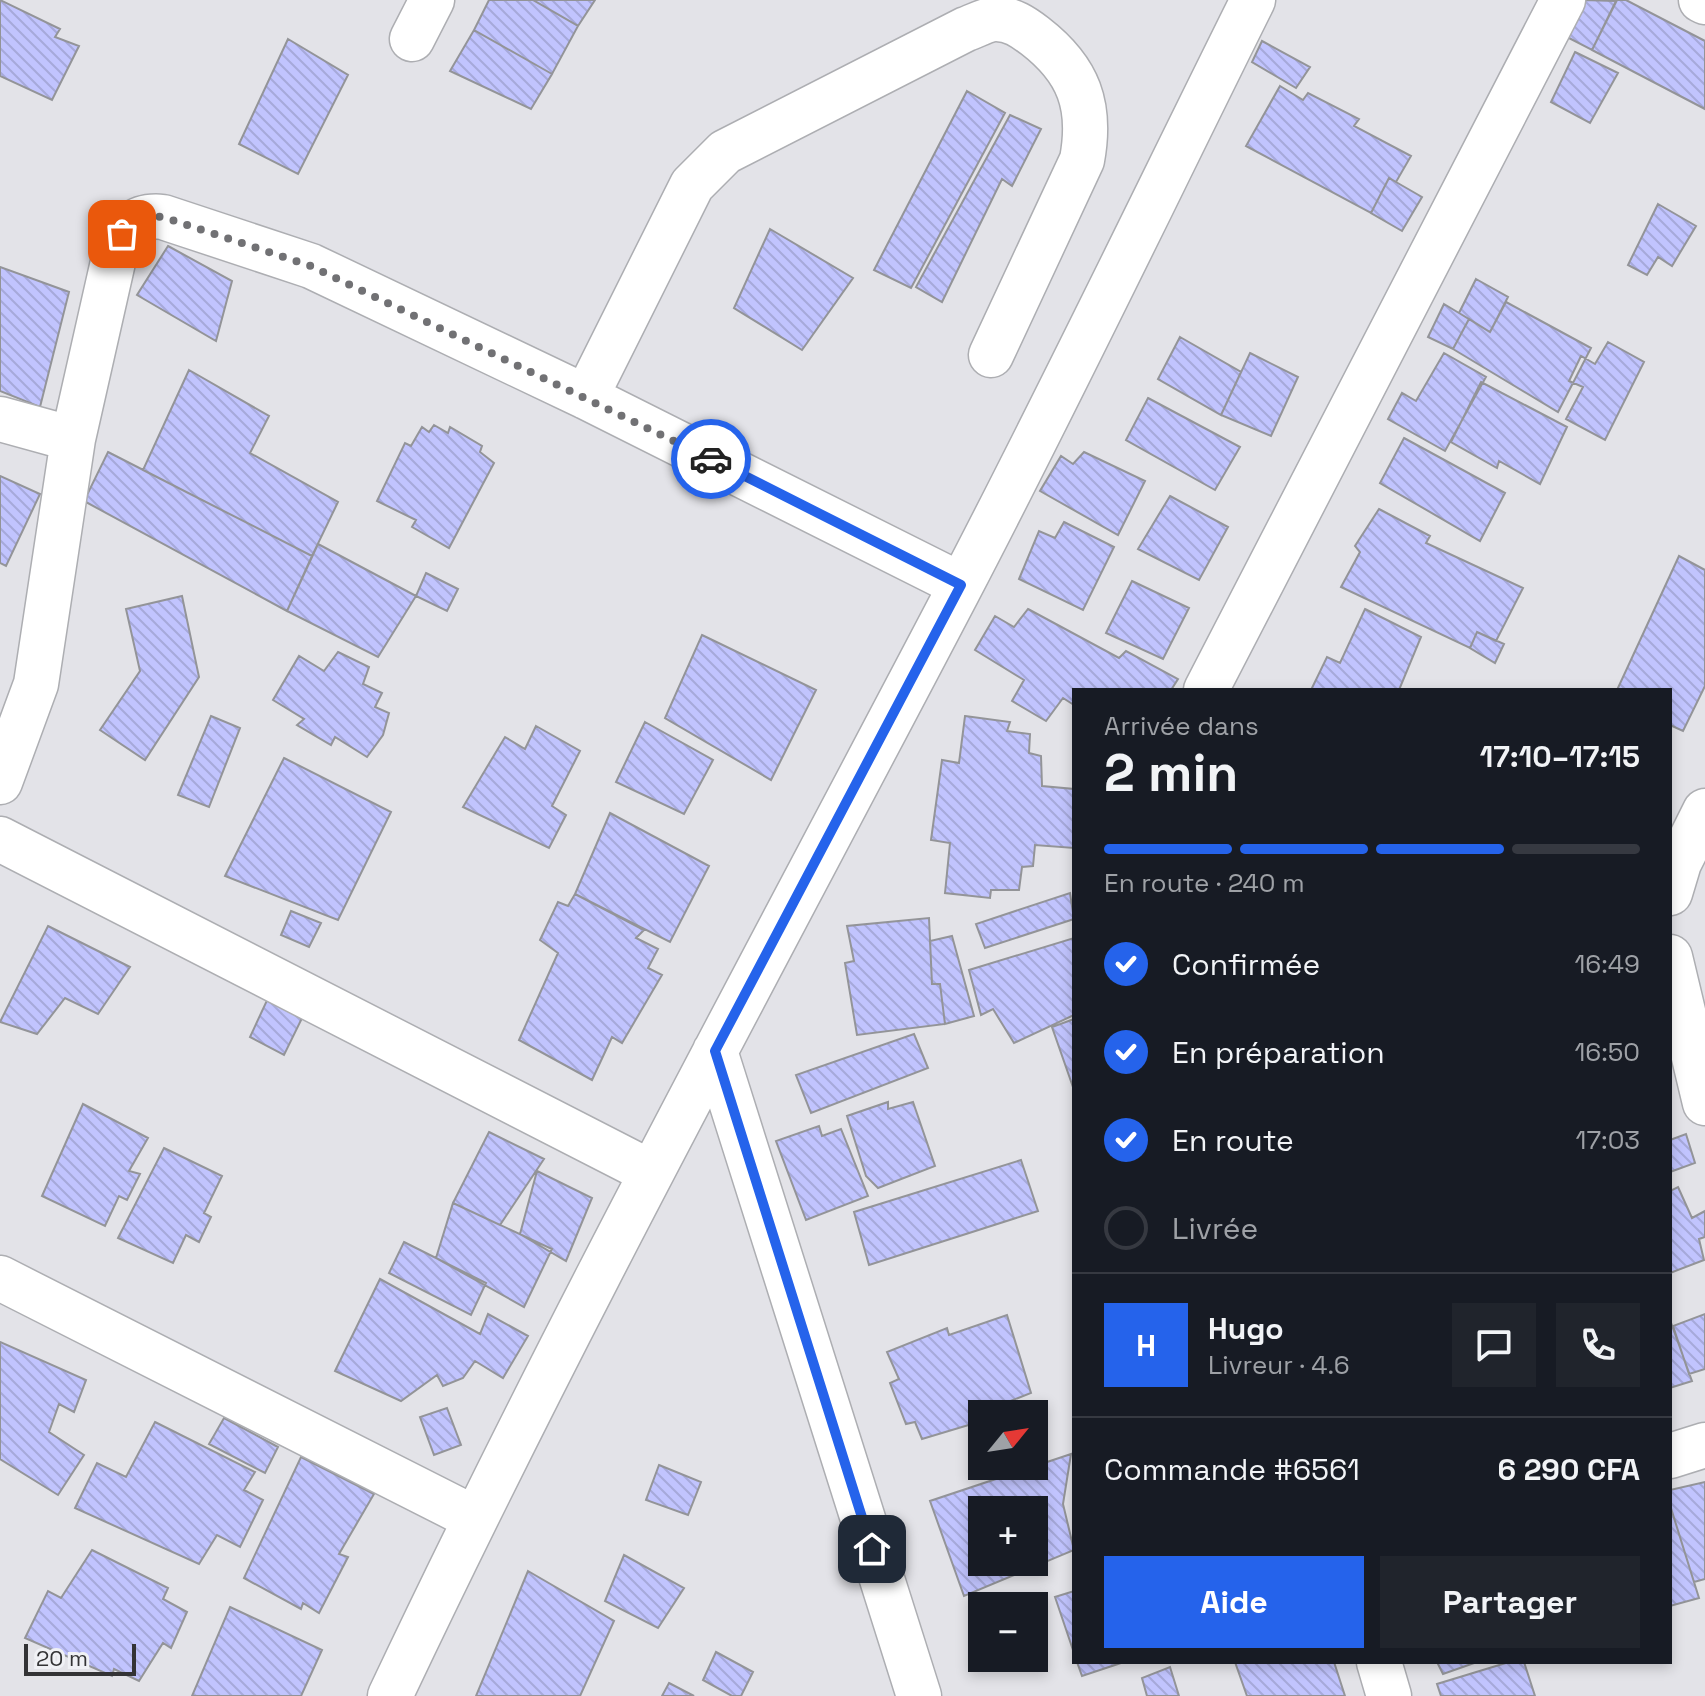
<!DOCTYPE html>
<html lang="fr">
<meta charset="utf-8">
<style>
:root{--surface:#171b24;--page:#20242c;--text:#f1f3f6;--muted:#9ea1a6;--line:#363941;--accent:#2563eb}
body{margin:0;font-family:"Space Grotesk",sans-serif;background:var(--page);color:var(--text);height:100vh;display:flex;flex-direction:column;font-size:30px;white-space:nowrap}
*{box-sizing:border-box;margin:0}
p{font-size:26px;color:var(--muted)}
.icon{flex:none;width:44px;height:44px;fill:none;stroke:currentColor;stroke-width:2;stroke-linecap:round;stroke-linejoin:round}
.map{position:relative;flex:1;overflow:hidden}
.panel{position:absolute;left:1072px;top:688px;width:600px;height:976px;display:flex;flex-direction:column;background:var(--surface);border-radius:0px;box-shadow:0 4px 12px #0003}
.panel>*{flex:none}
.needle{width:52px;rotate:60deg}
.buttons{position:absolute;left:968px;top:1400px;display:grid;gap:16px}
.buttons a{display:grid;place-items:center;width:80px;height:80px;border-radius:0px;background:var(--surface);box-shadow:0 4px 12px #0003;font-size:40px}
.scale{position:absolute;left:24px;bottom:20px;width:112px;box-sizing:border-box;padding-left:8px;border:4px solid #333335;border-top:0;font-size:22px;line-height:28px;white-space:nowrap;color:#333335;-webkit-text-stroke:6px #f0f1f5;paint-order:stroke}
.pin{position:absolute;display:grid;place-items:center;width:68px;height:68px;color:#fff;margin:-34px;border-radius:16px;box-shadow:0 4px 12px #0006}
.courier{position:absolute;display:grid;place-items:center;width:80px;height:80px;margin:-40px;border:6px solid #2563eb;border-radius:50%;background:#fff;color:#222;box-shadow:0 2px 10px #0007}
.overview em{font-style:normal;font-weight:700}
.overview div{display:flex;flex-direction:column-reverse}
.overview{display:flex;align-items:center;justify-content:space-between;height:136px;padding:0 32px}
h1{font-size:52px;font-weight:700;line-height:60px}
.bar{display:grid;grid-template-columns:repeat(4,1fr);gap:12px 8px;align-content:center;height:96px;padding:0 32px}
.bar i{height:10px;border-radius:6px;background:var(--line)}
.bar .on{background:var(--accent)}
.bar p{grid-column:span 4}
.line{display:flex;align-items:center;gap:20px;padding:0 32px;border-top:2px solid var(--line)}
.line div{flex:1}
.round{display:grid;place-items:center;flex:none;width:84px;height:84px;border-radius:0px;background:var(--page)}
ol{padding:0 32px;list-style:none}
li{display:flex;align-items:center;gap:24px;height:88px}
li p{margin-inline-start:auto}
li .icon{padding:8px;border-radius:50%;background:var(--accent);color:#fff;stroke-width:4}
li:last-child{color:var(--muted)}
li i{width:44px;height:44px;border:4px solid var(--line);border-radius:50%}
.button{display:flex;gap:16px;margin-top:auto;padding:16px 32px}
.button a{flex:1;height:92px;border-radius:0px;background:var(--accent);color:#fff;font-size:32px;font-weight:700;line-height:92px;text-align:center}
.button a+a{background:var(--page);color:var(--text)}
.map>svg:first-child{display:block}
.building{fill:url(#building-back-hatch);stroke:#939498;stroke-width:2;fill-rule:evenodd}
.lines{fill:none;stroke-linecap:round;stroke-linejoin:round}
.minor-casing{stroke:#adaeb2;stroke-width:47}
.minor{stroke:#fff;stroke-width:44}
.done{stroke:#717174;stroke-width:8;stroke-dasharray:0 14.4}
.route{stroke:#2563eb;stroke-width:10}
</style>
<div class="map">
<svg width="1705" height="1696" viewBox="0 0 1705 1696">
<defs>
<pattern id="building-back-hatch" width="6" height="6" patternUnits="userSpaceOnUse" patternTransform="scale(2)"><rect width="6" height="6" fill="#c1c4fe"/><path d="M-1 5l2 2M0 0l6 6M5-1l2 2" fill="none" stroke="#a6a9da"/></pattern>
</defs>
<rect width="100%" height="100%" fill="#e3e3e8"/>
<!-- building -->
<path class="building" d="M0,0L60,29L55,37L79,46L52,100L0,76Z
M489,0H533L578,26L552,74L474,30Z
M533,0H595L578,26Z
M1584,0L1616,1L1592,50L1565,36Z
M1626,0L1705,41V109L1592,50L1617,0Z
M474,30L552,74L531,109L450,71Z
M288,39L348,75L298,174L239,144Z
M1262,41L1310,67L1296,88L1252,62Z
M1575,52L1618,73L1590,123L1551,102Z
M1280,86L1303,100L1308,93L1359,119L1354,126L1411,156L1396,182L1389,178L1371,213L1246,146Z
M967,91L1005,113L911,288L874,270Z
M1010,115L1041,129L1012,186L1002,179L942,302L916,287Z
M1389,178L1422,197L1402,231L1371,213Z
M1658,204L1696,226L1672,266L1658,257L1647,275L1628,265Z
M770,229L853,278L802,350L734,308Z
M168,246L232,281L216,341L137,295Z
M0,267L69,292L40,407L0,391Z
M1476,279L1508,297L1490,332L1459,313Z
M1506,302L1591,348L1558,412L1453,349L1469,319L1490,332Z
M1444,304L1469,319L1453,349L1428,337Z
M1180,337L1241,372L1221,415L1158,379Z
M1608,342L1644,362L1605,440L1566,419L1583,387L1569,381L1581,356L1595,364Z
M1250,353L1298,377L1271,436L1221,415Z
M1444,353L1486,377L1445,451L1388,419L1402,393L1416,401Z
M189,370L269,416L250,453L338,502L312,556L143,470Z
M1481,382L1567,427L1540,484L1499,461L1497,468L1451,442Z
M1148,398L1240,447L1215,490L1126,440Z
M434,425L448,433L450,427L482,446L480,452L494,463L449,548L412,527L416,520L377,501L405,443L411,446L422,427L429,432Z
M1404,438L1505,493L1480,541L1380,483Z
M108,452L312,556L287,611L84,501Z
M1084,452L1145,481L1118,535L1040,491L1061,456L1073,464Z
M0,476L40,494L6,566L0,563Z
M1170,496L1228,527L1199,580L1138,549Z
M1379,509L1430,536L1426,543L1523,588L1496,641L1477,632L1470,648L1341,587L1360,552L1355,546Z
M1064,522L1114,547L1083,610L1019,579L1039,531L1055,538Z
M318,544L416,596L378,657L287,611Z
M1679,556L1705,570V686L1683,731L1670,725V690H1617Z
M426,573L458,589L447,611L416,596Z
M1132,581L1189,608L1163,659L1106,633Z
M182,596L199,677L145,760L100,730L140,671L126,609Z
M1028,609L1119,658L1126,651L1178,679L1171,690H1074V705L1063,698L1046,721L1012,701L1024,680L975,650L995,616L1014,627Z
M1365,609L1421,637L1399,690H1311L1327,657L1340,663Z
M1477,632L1504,644L1495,663L1470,648Z
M702,635L816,690L771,780L665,718Z
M338,652L369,667L363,684L382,693L375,707L389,713L383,735L367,757L335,737L331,745L297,725L304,719L273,700L299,656L324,671Z
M211,716L240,728L209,807L178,795Z
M965,716L1010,722L1007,731L1030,734L1029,753L1041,756L1042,786L1074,789V848L1035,845L1033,866L1022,867L1019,890H991L990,898L945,893L950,843L931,840L942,760L959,763Z
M645,722L713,760L684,814L616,782Z
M536,726L580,751L552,806L566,815L549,848L463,807L505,737L525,749Z
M284,758L391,812L338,920L225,876Z
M610,813L709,866L670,942L575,894Z
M1070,893L1074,919L985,948L976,924Z
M575,894L644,930L636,938L658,949L648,968L662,975L622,1043L612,1037L592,1080L519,1040L558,953L540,940L558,902L568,906Z
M291,911L321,923L309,947L281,935Z
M929,918L932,984H940L945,1024L857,1035L845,963L854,961L847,926Z
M48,926L130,967L98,1014L65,998L37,1034L0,1022Z
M952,936L974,1016L945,1024L940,984H932L930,941Z
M1074,938V1015L1014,1043L993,1009L981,1015L969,970Z
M269,996L304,1014L284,1055L250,1037Z
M1074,1019V1090L1052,1027Z
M914,1034L928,1068L811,1113L796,1075Z
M888,1102V1109L913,1102L935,1166L878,1188L866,1176L847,1116Z
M83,1104L148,1138L129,1171L140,1174L127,1200L119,1196L105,1226L42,1196Z
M819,1126L822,1136L841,1129L868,1196L806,1220L776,1141Z
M489,1132L544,1159L500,1225L453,1203Z
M1686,1134L1695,1163L1670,1172V1140Z
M164,1148L222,1176L204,1213L211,1217L199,1242L186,1235L173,1263L118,1238Z
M1021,1160L1038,1211L869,1265L854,1212Z
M537,1171L592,1198L566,1261L520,1234Z
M1678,1187L1692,1218L1705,1211V1237L1699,1239L1704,1260L1670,1273V1191Z
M453,1203L552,1249L524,1307L436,1258Z
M404,1242L486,1283L471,1315L389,1273Z
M380,1279L480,1334L488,1314L528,1336L503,1378L475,1361L463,1378L443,1386L437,1375L401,1401L335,1371Z
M1705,1314V1369L1689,1374L1673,1326Z
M1007,1315L1031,1393L982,1412V1421L922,1439L915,1422L906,1424L890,1383L899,1379L887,1352L947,1328L949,1335Z
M1670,1320L1692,1381L1670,1388Z
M0,1342L86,1380L74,1412L59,1404L49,1432L84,1455L58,1495L0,1459Z
M447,1408L461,1445L434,1455L420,1417Z
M224,1418L278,1447L265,1473L209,1444Z
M155,1422L255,1472L244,1490L263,1500L240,1547L217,1535L199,1564L75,1508L97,1463L126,1477Z
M1071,1454L1063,1504L1074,1550L964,1596L930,1501ZM982,1510H1034V1562H982Z
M301,1457L374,1494L339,1554L348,1557L319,1613L303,1603L301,1609L244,1578Z
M659,1465L701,1482L688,1515L646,1500Z
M1705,1482V1579L1694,1582L1670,1505V1490Z
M1670,1505L1699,1598L1670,1606Z
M92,1550L168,1588L163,1599L187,1612L171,1648L163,1643L139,1681L114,1669L112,1676L25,1638L48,1591L61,1598Z
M624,1555L684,1588L658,1628L605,1601Z
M528,1571L614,1621L580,1696H476Z
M1074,1591V1653L1055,1597Z
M230,1607L322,1650L301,1696H192Z
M716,1652L753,1672L741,1696H732L703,1680Z
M1077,1662H1124L1082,1676Z
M1235,1662H1334L1345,1696H1247Z
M1437,1662H1477L1443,1674Z
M1509,1662H1524L1535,1696H1441L1437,1684Z
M1170,1667L1179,1696H1147L1142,1678Z
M669,1683L694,1696H662Z"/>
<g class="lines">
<!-- minor casing -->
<g class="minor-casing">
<path id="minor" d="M1701,0L1705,2
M412,39L432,0
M586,397L692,185L725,152L966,29C975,26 987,19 996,19C1012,19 1023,27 1035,36C1079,70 1092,106 1082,160L991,355
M0,419L73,439
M1206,690L1563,0
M0,782L36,684L73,439L115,253C124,228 135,214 163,217L311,266L586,397L961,585
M0,839L650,1172
M1670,893L1679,863L1705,811
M1670,957L1705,1103
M715,1051L919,1696
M0,1278L474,1518
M1670,1456L1705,1445
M1379,1662L1389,1696
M390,1696C567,1321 766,958 958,591C1060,396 1155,197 1253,0"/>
</g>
<!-- minor -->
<use href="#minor" class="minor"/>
</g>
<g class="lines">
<!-- done -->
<path class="done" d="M122,234C135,220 144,215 163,217L311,266L711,459"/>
<!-- route -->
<path class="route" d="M711,459L961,585L715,1051L872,1549"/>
</g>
</svg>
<div class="buttons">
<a><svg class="needle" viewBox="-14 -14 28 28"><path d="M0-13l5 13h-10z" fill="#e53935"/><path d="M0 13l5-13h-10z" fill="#9ea1a6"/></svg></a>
<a>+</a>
<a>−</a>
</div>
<div class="scale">20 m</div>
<div class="pin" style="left:122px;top:234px;background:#ea580c"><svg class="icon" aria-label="bag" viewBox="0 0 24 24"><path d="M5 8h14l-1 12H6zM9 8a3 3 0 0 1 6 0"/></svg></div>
<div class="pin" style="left:872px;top:1549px;background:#1f2937"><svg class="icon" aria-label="home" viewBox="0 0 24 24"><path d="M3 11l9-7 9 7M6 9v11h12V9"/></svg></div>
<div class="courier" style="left:711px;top:459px"><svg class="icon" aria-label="car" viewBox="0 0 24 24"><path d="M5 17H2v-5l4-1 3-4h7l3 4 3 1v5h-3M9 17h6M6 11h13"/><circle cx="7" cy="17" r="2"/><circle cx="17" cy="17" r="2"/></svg></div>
<section class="panel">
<div class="overview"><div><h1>2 min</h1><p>Arrivée dans</p></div><em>17:10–17:15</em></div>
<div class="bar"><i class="on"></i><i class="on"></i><i class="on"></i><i></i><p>En route · 240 m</p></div>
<ol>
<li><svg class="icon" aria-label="check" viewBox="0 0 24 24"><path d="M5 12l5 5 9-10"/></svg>Confirmée<p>16:49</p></li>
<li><svg class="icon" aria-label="check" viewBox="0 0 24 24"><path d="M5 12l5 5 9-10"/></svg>En préparation<p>16:50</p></li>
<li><svg class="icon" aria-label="check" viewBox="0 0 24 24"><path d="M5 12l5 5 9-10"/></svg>En route<p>17:03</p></li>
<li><i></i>Livrée</li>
</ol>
<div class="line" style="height:144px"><b class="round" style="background:var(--accent);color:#fff">H</b><div><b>Hugo</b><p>Livreur · 4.6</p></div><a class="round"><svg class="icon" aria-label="chat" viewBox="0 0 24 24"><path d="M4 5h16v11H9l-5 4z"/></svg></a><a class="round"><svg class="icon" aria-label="phone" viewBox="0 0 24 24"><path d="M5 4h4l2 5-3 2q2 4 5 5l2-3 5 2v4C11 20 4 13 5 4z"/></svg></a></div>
<div class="line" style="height:104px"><div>Commande #6561</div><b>6 290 CFA</b></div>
<div class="button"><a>Aide</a><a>Partager</a></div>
</section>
</div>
